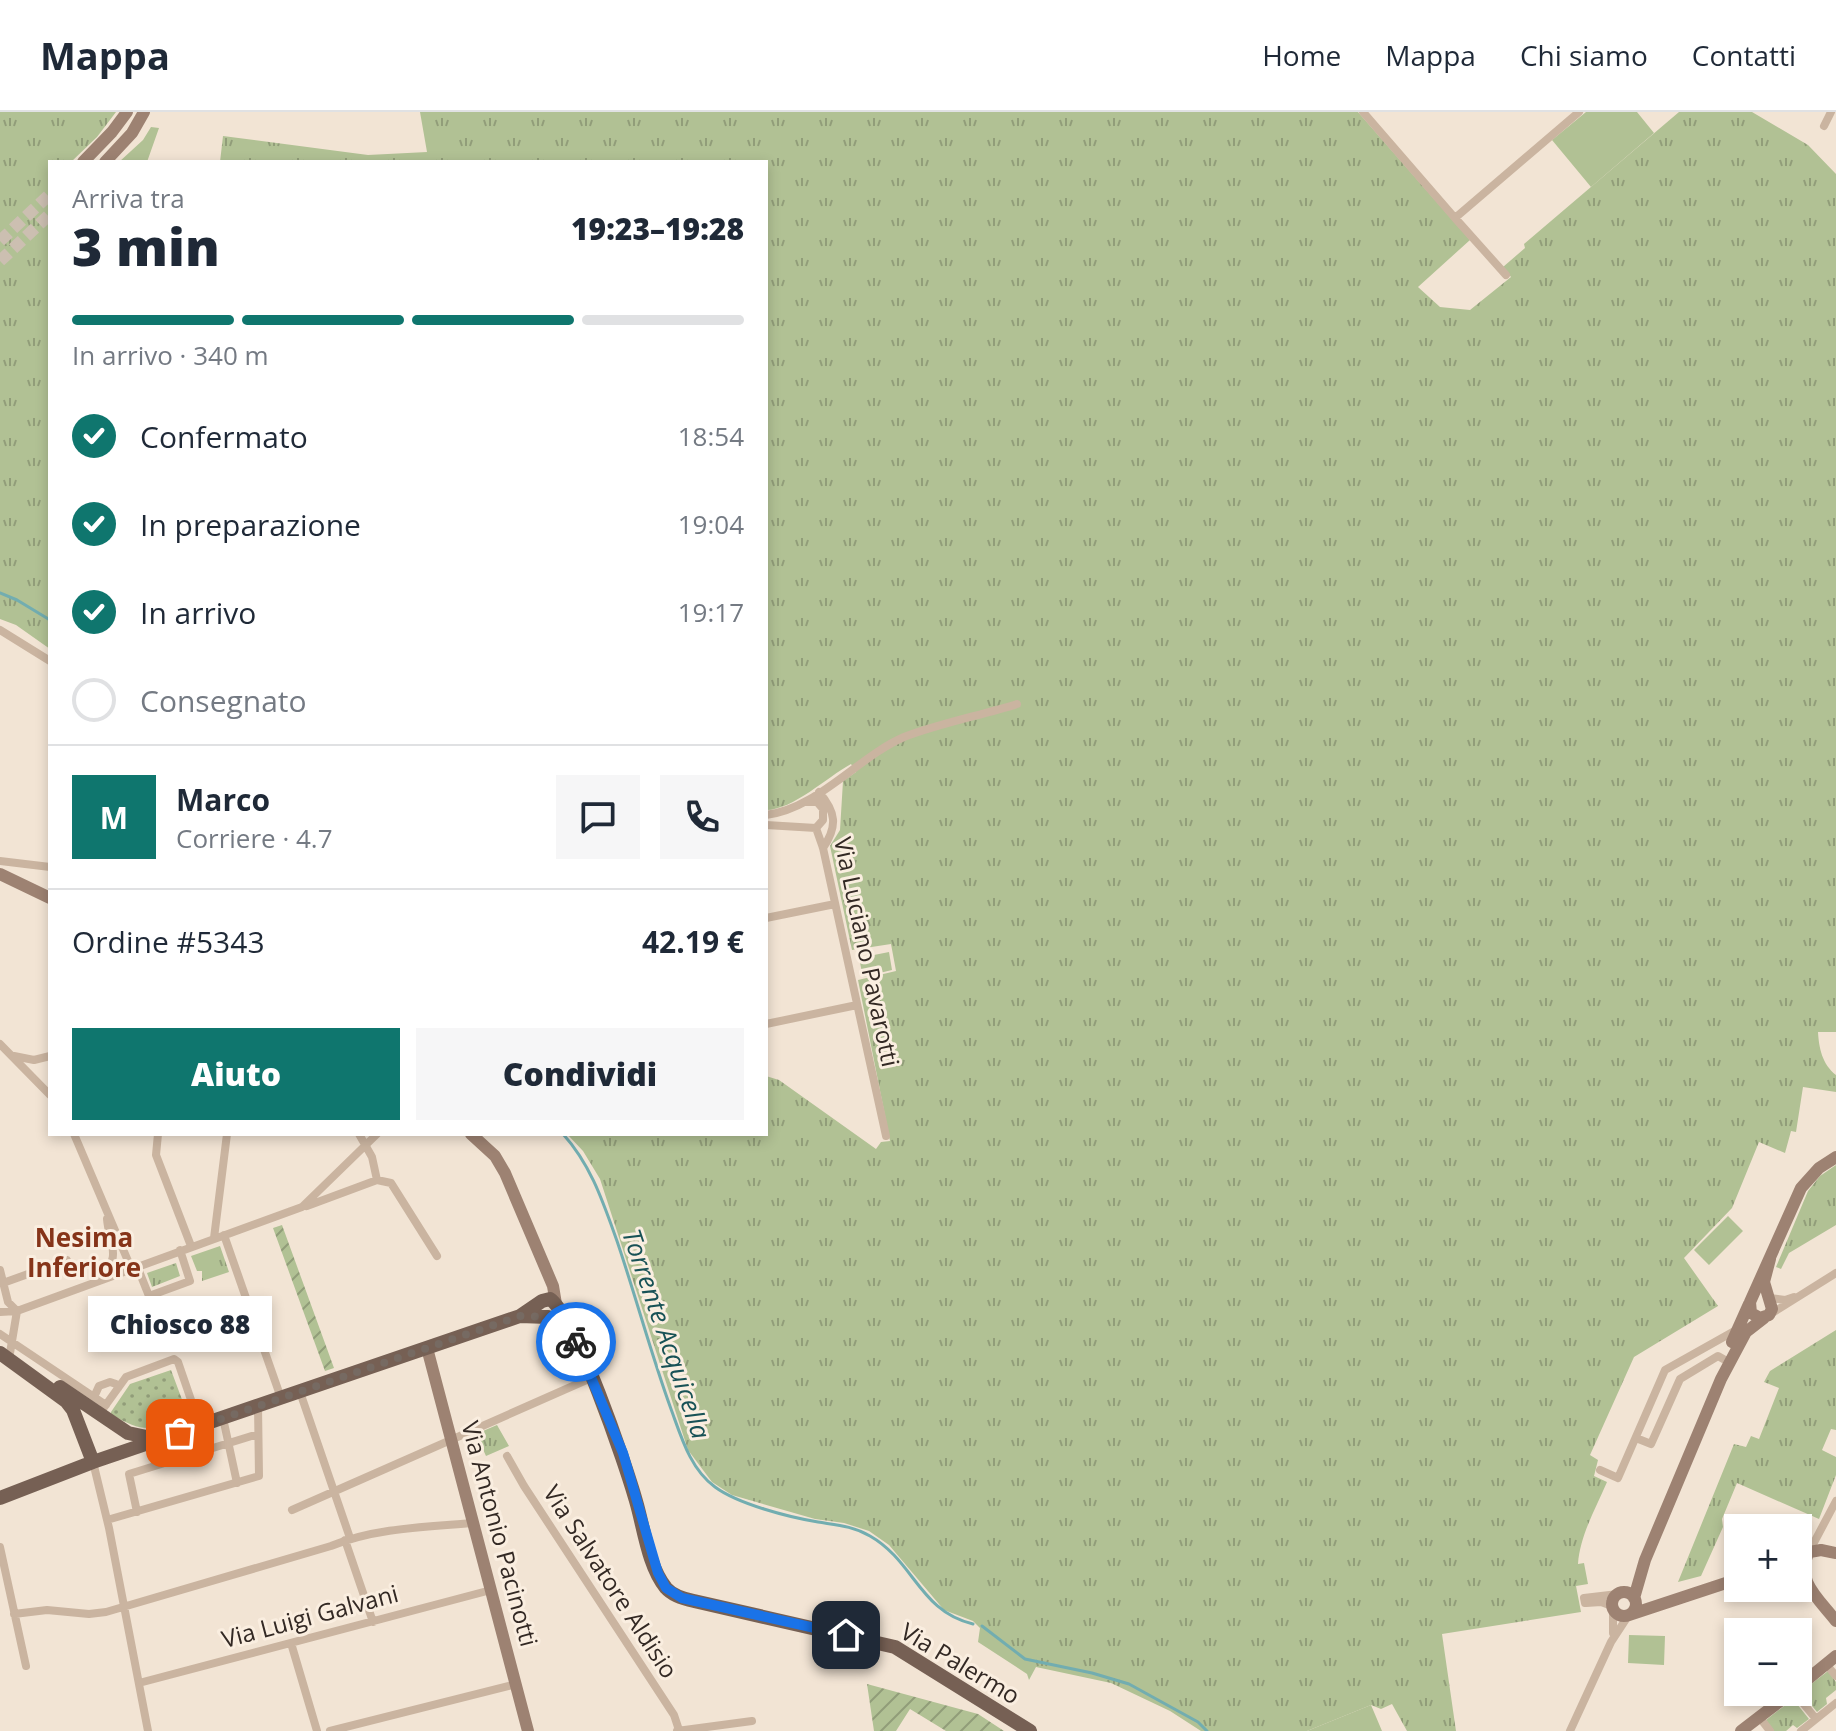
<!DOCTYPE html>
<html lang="it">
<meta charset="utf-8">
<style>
:root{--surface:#fff;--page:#f6f6f7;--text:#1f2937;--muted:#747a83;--line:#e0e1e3;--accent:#0f766e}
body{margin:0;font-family:"Open Sans",sans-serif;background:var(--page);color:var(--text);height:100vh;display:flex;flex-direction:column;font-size:30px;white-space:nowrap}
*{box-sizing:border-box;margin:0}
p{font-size:26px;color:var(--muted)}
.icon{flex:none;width:44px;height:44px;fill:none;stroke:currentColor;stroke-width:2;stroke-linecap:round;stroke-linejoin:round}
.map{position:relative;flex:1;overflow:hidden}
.details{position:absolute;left:48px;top:48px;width:720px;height:976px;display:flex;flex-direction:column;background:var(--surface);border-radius:0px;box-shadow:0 4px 12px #0003}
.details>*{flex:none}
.fabs{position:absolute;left:1724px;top:1402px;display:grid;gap:16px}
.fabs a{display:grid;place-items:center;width:88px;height:88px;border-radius:0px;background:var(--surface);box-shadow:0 4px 12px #0003;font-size:40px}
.pin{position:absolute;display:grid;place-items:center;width:68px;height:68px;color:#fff;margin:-34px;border-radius:16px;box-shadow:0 4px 12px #0006}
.courier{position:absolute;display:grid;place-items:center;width:80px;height:80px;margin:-40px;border:6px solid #1a73e8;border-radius:50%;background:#fff;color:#222;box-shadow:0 2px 10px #0007}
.bubble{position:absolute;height:56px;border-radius:0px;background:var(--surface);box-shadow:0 4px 12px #0003;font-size:26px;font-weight:800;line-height:56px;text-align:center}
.overview em{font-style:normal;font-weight:800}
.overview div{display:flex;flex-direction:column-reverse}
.overview{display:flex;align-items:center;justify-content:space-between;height:136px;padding:0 24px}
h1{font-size:52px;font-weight:800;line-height:60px}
.bar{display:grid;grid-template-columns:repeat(4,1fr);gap:12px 8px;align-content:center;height:96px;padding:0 24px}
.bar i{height:10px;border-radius:6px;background:var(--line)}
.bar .on{background:var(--accent)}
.bar p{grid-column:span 4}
.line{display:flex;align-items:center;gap:20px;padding:0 24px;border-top:2px solid var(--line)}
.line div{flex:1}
.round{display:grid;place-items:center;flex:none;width:84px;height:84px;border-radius:0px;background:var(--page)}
ol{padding:0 24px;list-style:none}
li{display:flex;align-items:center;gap:24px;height:88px}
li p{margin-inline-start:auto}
li .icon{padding:8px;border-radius:50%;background:var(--accent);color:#fff;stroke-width:4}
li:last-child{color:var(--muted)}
li i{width:44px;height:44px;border:4px solid var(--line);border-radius:50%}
.action{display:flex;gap:16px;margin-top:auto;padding:16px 24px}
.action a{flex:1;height:92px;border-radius:0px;background:var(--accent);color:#fff;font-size:32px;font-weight:800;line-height:92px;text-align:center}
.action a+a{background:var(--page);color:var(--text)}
header{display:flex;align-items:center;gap:48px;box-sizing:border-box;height:112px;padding:0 40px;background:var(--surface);border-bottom:2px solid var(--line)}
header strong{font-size:38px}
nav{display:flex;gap:44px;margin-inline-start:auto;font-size:28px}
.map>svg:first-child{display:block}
.grass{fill:url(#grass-tufts)}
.park{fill:url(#park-dots)}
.garden{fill:url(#garden-furrows)}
.pitch{fill:#b1c194}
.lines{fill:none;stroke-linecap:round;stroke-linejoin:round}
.stream{stroke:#72adb0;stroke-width:3}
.secondary-tunnel{stroke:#ccbfb1;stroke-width:12;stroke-dasharray:12 6;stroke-linecap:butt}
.street{stroke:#cab4a0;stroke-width:8}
.secondary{stroke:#9d8272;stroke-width:12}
.primary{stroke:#766054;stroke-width:14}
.done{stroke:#766a62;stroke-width:8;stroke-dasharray:0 14.4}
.route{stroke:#1a73e8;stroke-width:10}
.labels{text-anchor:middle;stroke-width:6;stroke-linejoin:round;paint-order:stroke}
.street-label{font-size:24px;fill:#332924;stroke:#faeee0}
.neighbourhood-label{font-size:26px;font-weight:bold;fill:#863419;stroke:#faeee0}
.water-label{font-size:26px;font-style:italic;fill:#185256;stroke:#faeee0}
</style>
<header>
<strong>Mappa</strong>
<nav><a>Home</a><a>Mappa</a><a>Chi siamo</a><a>Contatti</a></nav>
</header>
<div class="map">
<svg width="1836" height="1619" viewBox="0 0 1836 1619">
<defs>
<pattern id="grass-tufts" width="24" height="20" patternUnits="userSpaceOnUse" patternTransform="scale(2)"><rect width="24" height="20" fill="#b1c194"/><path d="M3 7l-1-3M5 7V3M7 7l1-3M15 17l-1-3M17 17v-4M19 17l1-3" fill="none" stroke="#919d79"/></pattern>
<pattern id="park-dots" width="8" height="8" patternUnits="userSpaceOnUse" patternTransform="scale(2)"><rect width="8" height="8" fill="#b1c194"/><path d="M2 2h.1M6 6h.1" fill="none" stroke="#919d79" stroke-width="1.8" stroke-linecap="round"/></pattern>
<pattern id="garden-furrows" width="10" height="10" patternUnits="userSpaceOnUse" patternTransform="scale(2)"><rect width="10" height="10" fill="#b1c194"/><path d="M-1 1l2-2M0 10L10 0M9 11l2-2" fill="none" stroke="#919d79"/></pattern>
</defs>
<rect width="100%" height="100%" fill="#f2e4d4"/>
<!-- grass -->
<path class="grass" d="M0,0H116L97,25L71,50H50V537L16,513L0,507Z
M420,0H1358L1470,128L1418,175L1440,195L1470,198L1511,165L1503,155L1525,136L1524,132L1679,0H1752L1808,33L1836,62V920H1818C1819,936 1822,952 1836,963V980L1803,975L1796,1020L1791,1019L1785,1041L1759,1030L1732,1096L1684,1146L1718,1194L1634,1245L1590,1343L1598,1348L1594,1364L1607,1370C1596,1396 1580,1423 1578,1452L1584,1451L1588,1472L1576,1474L1581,1500L1442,1522L1456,1619H1407L1392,1592L1381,1597L1371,1593L1307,1619H1201L1170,1599L1111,1571L1036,1555L1029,1568L1027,1562L978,1530L980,1516L973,1509L944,1498L889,1433L869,1419L844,1411L815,1407L732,1383L712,1370L688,1338L600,1067L583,1039L567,1022H766V964L779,968L876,1037L881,1030L890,1029L858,868L896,859L891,832L852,838L830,734L840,718L843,669L856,660L851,652C827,665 793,698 766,698V50H220L223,24L368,43L427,40Z
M151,15L159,16L147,50H119L143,28Z
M1836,1053V1113L1789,1141L1781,1157L1776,1155L1808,1079L1820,1064Z
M220,1134L229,1160L202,1169V1159H197L191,1144Z
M176,1151L180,1164L152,1175L147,1161Z
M1836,1218V1318L1831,1317L1822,1338L1836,1345V1363L1819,1407L1737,1371L1722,1407L1723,1415L1701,1464L1678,1470L1734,1332L1746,1335L1751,1324L1759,1327L1779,1276L1764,1270L1770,1259Z
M497,1313L509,1334L486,1344L476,1322Z
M1828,1559L1836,1570V1578L1826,1586L1827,1592L1817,1600L1801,1580Z
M1793,1587L1809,1607L1797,1616L1793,1613L1786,1619H1774L1766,1608Z"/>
<!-- park -->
<path class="park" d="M171,1258L187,1301L186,1306C151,1318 144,1322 111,1302V1300L130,1272Z"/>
<!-- garden -->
<path class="garden" d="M282,1113L334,1256L325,1259L273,1116Z
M867,1572L978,1602L1004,1619H946L910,1597L896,1619H874Z"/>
<!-- pitch -->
<path class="pitch" d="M1586,0H1637L1654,21L1591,75L1552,28Z
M889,840L892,858L863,865L859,846Z
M1728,1104L1743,1119L1709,1153L1694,1138Z
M1629,1523L1665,1524L1664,1553L1628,1551Z
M1371,1593L1382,1619H1307Z"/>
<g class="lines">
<!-- stream -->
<path class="stream" d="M0,481L17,488L50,508
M563,1022C591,1053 603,1090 617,1129C636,1185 651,1242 671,1297C681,1324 690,1357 715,1375C738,1392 788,1405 818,1410C836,1413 853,1414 870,1424C914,1449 920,1500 973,1512
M982,1514L1025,1547L1092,1561L1129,1572L1198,1610L1207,1619"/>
<!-- secondary-tunnel -->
<path class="secondary-tunnel" d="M0,129L50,82
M0,149L50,102"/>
<!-- street -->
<path class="street" d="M1363,0L1455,106L1579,0
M1824,14L1831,0
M1455,106L1506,163
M0,518L50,549
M819,680C836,700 838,714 823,736
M805,690H817L823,697V708L816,716
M766,703C817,697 858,645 904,625C937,612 982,603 1017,592
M766,713L816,716
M816,716L823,736L886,1024
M0,749L50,755
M766,806L835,792
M766,912L857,893
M0,932L50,983
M14,944L34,948L50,944
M74,1022L131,1156
M158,1022L156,1043L191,1134
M359,1022L372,1045L377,1068
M307,1094L377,1068L391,1071L437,1144
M224,1123L281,1286
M214,1126L227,1022
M137,1154L149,1184L190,1169L180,1138
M0,1158L8,1190L17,1199
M98,1166C124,1145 109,1133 107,1107
M3,1171L67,1148
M1770,1186L1785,1188L1794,1185
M0,1200L17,1199
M1769,1203L1836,1161
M0,1222L106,1293
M9,1247L17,1199L302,1095L377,1022
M300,1280L350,1426
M94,1285L99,1274L110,1270L116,1272L118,1276
M100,1301L126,1265L174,1247L178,1250L200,1314
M223,1306L237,1371
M1636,1326L1651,1332L1680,1267L1718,1244L1725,1248
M507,1344L524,1374L674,1603L679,1618
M93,1350L109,1416L148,1619
M1600,1358L1618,1366L1665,1258L1738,1217
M292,1398L591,1266
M137,1400L129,1362L258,1322
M107,1408L259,1364L258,1294
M345,1428L373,1510
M0,1435L26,1554
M1809,1440L1836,1389
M1585,1491L1584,1486L1618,1482
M1586,1491L1601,1490L1612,1494
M14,1502L47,1498L89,1502L106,1500L331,1434C375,1416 426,1415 473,1411
M1613,1521V1498
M291,1531L317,1619
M1826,1552L1836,1564
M139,1571L491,1478
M1794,1580L1816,1607
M1760,1606L1770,1619
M330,1619L516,1572
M677,1619L752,1609
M1570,1619L1611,1530L1628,1504
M1801,1619L1836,1591"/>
<!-- secondary -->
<path class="secondary" d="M83,50L112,20L127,0
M105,50L132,21L144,0
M0,762L50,786
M471,1022L495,1044L505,1061L553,1174L556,1192
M1770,1147L1764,1170L1772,1197L1769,1203L1760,1206L1751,1201L1750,1190L1801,1076L1819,1056L1836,1045
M1732,1230L1749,1192
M427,1236L528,1619
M1809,1440C1794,1468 1819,1487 1836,1509
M1804,1441L1821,1438L1836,1441
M1612 1492a12 12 0 1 1 24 0a12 12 0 1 1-24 0Z
M1634,1486L1645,1448L1721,1267L1746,1220L1764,1206
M1629,1503L1738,1467
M1798,1575L1836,1544
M1741,1619L1792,1580"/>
<!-- primary -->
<path class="primary" d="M520,1204L548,1205L570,1218
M0,1241L66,1289L73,1298L93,1350
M60,1275L128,1321L156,1327
M0,1386L93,1350L520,1204L542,1189L550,1187C575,1204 626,1353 636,1389C644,1416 648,1454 666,1476C673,1484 684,1487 694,1489L895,1535L1030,1619"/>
</g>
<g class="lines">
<!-- done -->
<path class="done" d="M180,1321L520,1204C543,1204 566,1205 576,1230"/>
<!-- route -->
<path class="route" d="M576,1230L623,1341L658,1461L666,1476L682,1486L846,1523"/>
</g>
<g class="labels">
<!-- street labels -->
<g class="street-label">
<text transform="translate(866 840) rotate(78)" y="8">Via Luciano Pavarotti</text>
<text transform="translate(499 1422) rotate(75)" y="8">Via Antonio Pacinotti</text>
<text transform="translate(610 1470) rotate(57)" y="8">Via Salvatore Aldisio</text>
<text transform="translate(310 1505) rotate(-15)" y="8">Via Luigi Galvani</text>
<text transform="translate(960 1552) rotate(31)" y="8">Via Palermo</text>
</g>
<!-- neighbourhood labels -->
<g class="neighbourhood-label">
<text x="84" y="1135">Nesima<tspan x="84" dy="30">Inferiore</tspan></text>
</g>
<!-- water labels -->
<g class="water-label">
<text transform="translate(666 1222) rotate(71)" y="9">Torrente Acquicella</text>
</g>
</g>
</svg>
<div class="fabs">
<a>+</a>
<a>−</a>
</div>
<div class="pin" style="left:180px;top:1321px;background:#ea580c"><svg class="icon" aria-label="bag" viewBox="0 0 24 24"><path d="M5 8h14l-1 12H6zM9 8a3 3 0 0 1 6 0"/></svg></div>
<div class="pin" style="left:846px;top:1523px;background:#1f2937"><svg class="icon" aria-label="home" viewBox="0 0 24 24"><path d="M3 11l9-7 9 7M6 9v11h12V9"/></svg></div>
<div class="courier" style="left:576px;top:1230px"><svg class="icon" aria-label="bike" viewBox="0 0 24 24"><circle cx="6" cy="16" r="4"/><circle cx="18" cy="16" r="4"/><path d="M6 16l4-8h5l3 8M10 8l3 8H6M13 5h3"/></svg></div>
<div class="bubble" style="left:88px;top:1184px;width:184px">Chiosco 88</div>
<section class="details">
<div class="overview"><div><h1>3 min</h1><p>Arriva tra</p></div><em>19:23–19:28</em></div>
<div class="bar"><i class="on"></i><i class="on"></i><i class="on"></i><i></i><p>In arrivo · 340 m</p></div>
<ol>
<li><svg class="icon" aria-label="check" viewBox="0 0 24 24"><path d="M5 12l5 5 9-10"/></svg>Confermato<p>18:54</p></li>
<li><svg class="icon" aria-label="check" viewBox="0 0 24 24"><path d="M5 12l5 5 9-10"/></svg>In preparazione<p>19:04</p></li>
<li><svg class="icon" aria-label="check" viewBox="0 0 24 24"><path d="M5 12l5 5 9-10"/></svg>In arrivo<p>19:17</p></li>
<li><i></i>Consegnato</li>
</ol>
<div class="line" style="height:144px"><b class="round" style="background:var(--accent);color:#fff">M</b><div><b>Marco</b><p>Corriere · 4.7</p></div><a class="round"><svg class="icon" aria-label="chat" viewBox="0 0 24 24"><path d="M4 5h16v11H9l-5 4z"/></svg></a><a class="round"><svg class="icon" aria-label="phone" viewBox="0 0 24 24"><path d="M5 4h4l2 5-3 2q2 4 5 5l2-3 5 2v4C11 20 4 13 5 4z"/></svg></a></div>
<div class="line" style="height:104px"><div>Ordine #5343</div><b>42.19 €</b></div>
<div class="action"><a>Aiuto</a><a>Condividi</a></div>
</section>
</div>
